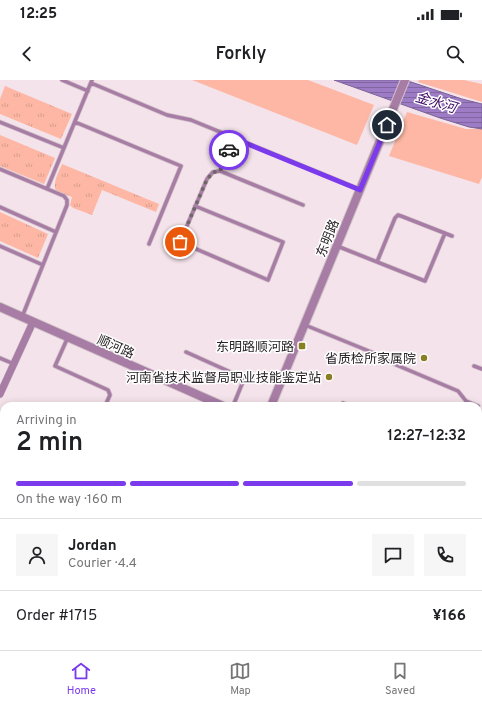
<!DOCTYPE html>
<meta charset="utf-8">
<style>
:root{--surface:#fff;--page:#f6f6f6;--text:#202124;--muted:#757577;--line:#e0e0e0;--accent:#7c3aed}
body{margin:0;font-family:Overpass,"Noto Sans SC",sans-serif;background:var(--page);color:var(--text);height:100vh;display:flex;flex-direction:column;font-size:15px;white-space:nowrap}
*{box-sizing:border-box;margin:0}
p{font-size:13px;color:var(--muted)}
.icon{flex:none;width:22px;height:22px;fill:none;stroke:currentColor;stroke-width:2;stroke-linecap:round;stroke-linejoin:round}
.map{position:relative;flex:1;overflow:hidden}
.sheet{position:absolute;left:0px;top:322px;width:482px;height:248px;display:flex;flex-direction:column;background:var(--surface);border-radius:12px 12px 0 0;box-shadow:0 2px 10px #0003}
.sheet>*{flex:none}
.pin{position:absolute;display:grid;place-items:center;width:34px;height:34px;color:#fff;margin:-17px;border:2px solid #fff;border-radius:50%;box-shadow:0 1px 4px #0007}
.courier{position:absolute;display:grid;place-items:center;width:40px;height:40px;margin:-20px;border:3px solid #7c3aed;border-radius:50%;background:#fff;color:#222;box-shadow:0 1px 5px #0007}
.headline em{font-style:normal;font-weight:600}
.headline div{display:flex;flex-direction:column-reverse}
.headline{display:flex;align-items:center;justify-content:space-between;height:68px;padding:0 16px}
h1{font-size:26px;font-weight:600;line-height:30px}
.bar{display:grid;grid-template-columns:repeat(4,1fr);gap:6px 4px;align-content:center;height:48px;padding:0 16px}
.bar i{height:5px;border-radius:3px;background:var(--line)}
.bar .current{background:var(--accent)}
.bar p{grid-column:span 4}
.line{display:flex;align-items:center;gap:10px;padding:0 16px;border-top:1px solid var(--line)}
.line div{flex:1}
.round{display:grid;place-items:center;flex:none;width:42px;height:42px;border-radius:0px;background:var(--page)}
.status{display:flex;justify-content:space-between;align-items:center;height:28px;padding:0 20px;background:var(--surface);direction:ltr}
.status svg{height:11px;fill:currentColor}
header{display:flex;justify-content:space-between;align-items:center;height:52px;padding:0 16px;background:var(--surface);font-size:18px;font-weight:600}
.tabs{display:flex;justify-content:space-around;align-items:center;height:56px;border-top:1px solid var(--line);background:var(--surface);font-size:11px;color:var(--muted)}
.tabs a{display:grid;justify-items:center;gap:2px}
.tabs .current{color:var(--accent)}
.map>svg:first-child{display:block}
.grass{fill:url(#grass-tufts)}
.park{fill:#fdb7a4}
.water{fill:url(#water-rules);stroke:#7a6296}
.lines{fill:none;stroke-linecap:round;stroke-linejoin:round}
.service-casing{stroke:#d0c1c7;stroke-width:5}
.minor-casing{stroke:#d0c1c7;stroke-width:8}
.tertiary-casing{stroke:#d0c1c7;stroke-width:10}
.service{stroke:#a77da6;stroke-width:3.5}
.minor{stroke:#a77da6;stroke-width:7}
.tertiary{stroke:#a77da6;stroke-width:8}
.done{stroke:#71676b;stroke-width:4;stroke-dasharray:0 7.2}
.route{stroke:#7c3aed;stroke-width:5}
.poi-dot{fill:#887e24;stroke:#fff;stroke-width:1.5}
.labels{text-anchor:middle;stroke-width:3;stroke-linejoin:round;paint-order:stroke}
.street-label{font-size:13px;fill:#2a2427;stroke:#fff}
.poi-label{font-size:13px;fill:#2a2427;stroke:#fff;text-anchor:end}
.water-label{font-size:14px;font-style:italic;fill:#400d67;stroke:#fff}
</style>
<div class="status"><b>12:25</b><svg viewBox="0 0 49 12"><path d="M0 12V9h3v3zM5 12V6h3v6zM10 12V3h3v9zM15 12V0h3v12zM26 1h20v11H26zM47 4h2v5h-2z"/></svg></div>
<header><svg class="icon" aria-label="back" viewBox="0 0 24 24"><path d="M15 5l-7 7 7 7"/></svg>Forkly<svg class="icon" aria-label="search" viewBox="0 0 24 24"><circle cx="10" cy="10" r="6"/><path d="M15 15l6 6"/></svg></header>
<div class="map">
<svg width="482" height="570" viewBox="0 0 482 570">
<defs>
<pattern id="grass-tufts" width="24" height="20" patternUnits="userSpaceOnUse"><rect width="24" height="20" fill="#fdb7a4"/><path d="M3 7l-1-3M5 7V3M7 7l1-3M15 17l-1-3M17 17v-4M19 17l1-3" fill="none" stroke="#d99d8d"/></pattern>
<pattern id="water-rules" width="6" height="5" patternUnits="userSpaceOnUse"><rect width="6" height="5" fill="#9d7cc5"/><path d="M0 2.5h6" fill="none" stroke="#8065a0"/></pattern>
</defs>
<rect width="100%" height="100%" fill="#f4e3ea"/>
<!-- grass -->
<path class="grass" d="M5,6L72,34L61,59L0,34V19Z
M0,55L55,78L44,104L0,86Z
M62,84L159,124L156,132L102,110L92,135L73,128L70,125L72,117L56,111C52,103 59,92 62,84Z
M0,132L48,154L38,178L0,161Z"/>
<!-- park -->
<path class="park" d="M192,0H308L374,25L357,65Z
M419,0H464L482,4V22L418,2Z
M407,32L466,49H482V97L479,104L389,76Z"/>
<!-- water -->
<path class="water" d="M334,0H405L462,19L482,24V49L469,47L440,38Z"/>
<g class="lines">
<!-- service casing -->
<g class="service-casing">
<path id="service" d="M62,0L88,11
M91,3L167,35L191,40L359,109
M0,42L64,68
M75,42L181,86L149,164
M0,89L64,116L67,120V125L22,237
M220,91L303,125
M47,109L92,0
M195,126L283,162L268,200L180,162L207,99L213,92L220,91L233,58
M0,127L56,152
M0,166L43,185
M337,166L425,201L445,153
M377,182L395,138L398,135L401,136L452,156
M305,245L381,276L387,281L458,311L466,321L478,326
M68,257L55,286L108,310L110,315L105,326
M186,272L237,295L242,299V304L233,326
M0,278L14,284
M474,286L482,289
M343,323L350,326
M467,326L472,324
M478,339L482,340
M0,363L4,365
M0,405L4,407
M0,444L4,446
M478,495L482,497
M478,545L482,541
M199,566L209,570
M291,566L293,567L291,570
M66,570L68,566
M451,570L456,566"/>
</g>
<!-- minor casing -->
<g class="minor-casing">
<path id="minor" d="M0,314L33,242"/>
</g>
<!-- tertiary casing -->
<g class="tertiary-casing">
<path id="tertiary" d="M0,227L223,326
M271,326L405,0
M478,439L482,441
M170,570L172,566"/>
</g>
<!-- service -->
<use href="#service" class="service"/>
<!-- minor -->
<use href="#minor" class="minor"/>
<!-- tertiary -->
<use href="#tertiary" class="tertiary"/>
</g>
<g class="lines">
<!-- done -->
<path class="done" d="M180,162L207,99L214,92L220,91L229,70"/>
<!-- route -->
<path class="route" d="M229,70L233,58L360,110L387,45"/>
</g>
<!-- markers -->
<g class="poi-dot">
<rect x="298" y="262" width="8" height="8" rx="2"/>
<circle cx="424" cy="278" r="4"/>
<circle cx="329" cy="297" r="4"/>
</g>
<g class="labels">
<!-- street labels -->
<g class="street-label">
<text transform="translate(327 158) rotate(-68)" y="5">东明路</text>
<text transform="translate(116 266) rotate(24)" y="5">顺河路</text>
</g>
<!-- poi labels -->
<g class="poi-label">
<text x="294" y="271">东明路顺河路</text>
<text x="416" y="283">省质检所家属院</text>
<text x="321" y="302">河南省技术监督局职业技能鉴定站</text>
</g>
<!-- water labels -->
<g class="water-label">
<text transform="translate(436 22) rotate(17)" y="5">金水河</text>
</g>
</g>
</svg>
<div class="pin" style="left:180px;top:162px;background:#ea580c"><svg class="icon" aria-label="bag" viewBox="0 0 24 24"><path d="M5 8h14l-1 12H6zM9 8a3 3 0 0 1 6 0"/></svg></div>
<div class="pin" style="left:387px;top:45px;background:#1f2937"><svg class="icon" aria-label="home" viewBox="0 0 24 24"><path d="M3 11l9-7 9 7M6 9v11h12V9"/></svg></div>
<div class="courier" style="left:229px;top:70px"><svg class="icon" aria-label="car" viewBox="0 0 24 24"><path d="M5 17H2v-5l4-1 3-4h7l3 4 3 1v5h-3M9 17h6M6 11h13"/><circle cx="7" cy="17" r="2"/><circle cx="17" cy="17" r="2"/></svg></div>
<section class="sheet">
<div class="headline"><div><h1>2 min</h1><p>Arriving in</p></div><em>12:27–12:32</em></div>
<div class="bar"><i class="current"></i><i class="current"></i><i class="current"></i><i></i><p>On the way · 160 m</p></div>
<div class="line" style="height:72px"><a class="round"><svg class="icon" aria-label="person" viewBox="0 0 24 24"><circle cx="12" cy="8" r="4"/><path d="M4 21q1-7 8-7t8 7"/></svg></a><div><b>Jordan</b><p>Courier · 4.4</p></div><a class="round"><svg class="icon" aria-label="chat" viewBox="0 0 24 24"><path d="M4 5h16v11H9l-5 4z"/></svg></a><a class="round"><svg class="icon" aria-label="phone" viewBox="0 0 24 24"><path d="M5 4h4l2 5-3 2q2 4 5 5l2-3 5 2v4C11 20 4 13 5 4z"/></svg></a></div>
<div class="line" style="height:52px"><div>Order #1715</div><b>¥166</b></div>
</section>
</div>
<nav class="tabs">
<a class="current"><svg class="icon" aria-label="home" viewBox="0 0 24 24"><path d="M3 11l9-7 9 7M6 9v11h12V9"/></svg>Home</a>
<a><svg class="icon" aria-label="map" viewBox="0 0 24 24"><path d="M3 6l6-2 6 2 6-2v14l-6 2-6-2-6 2zM9 4v14M15 6v14"/></svg>Map</a>
<a><svg class="icon" aria-label="saved" viewBox="0 0 24 24"><path d="M7 4h10v16l-5-4-5 4z"/></svg>Saved</a>
</nav>
